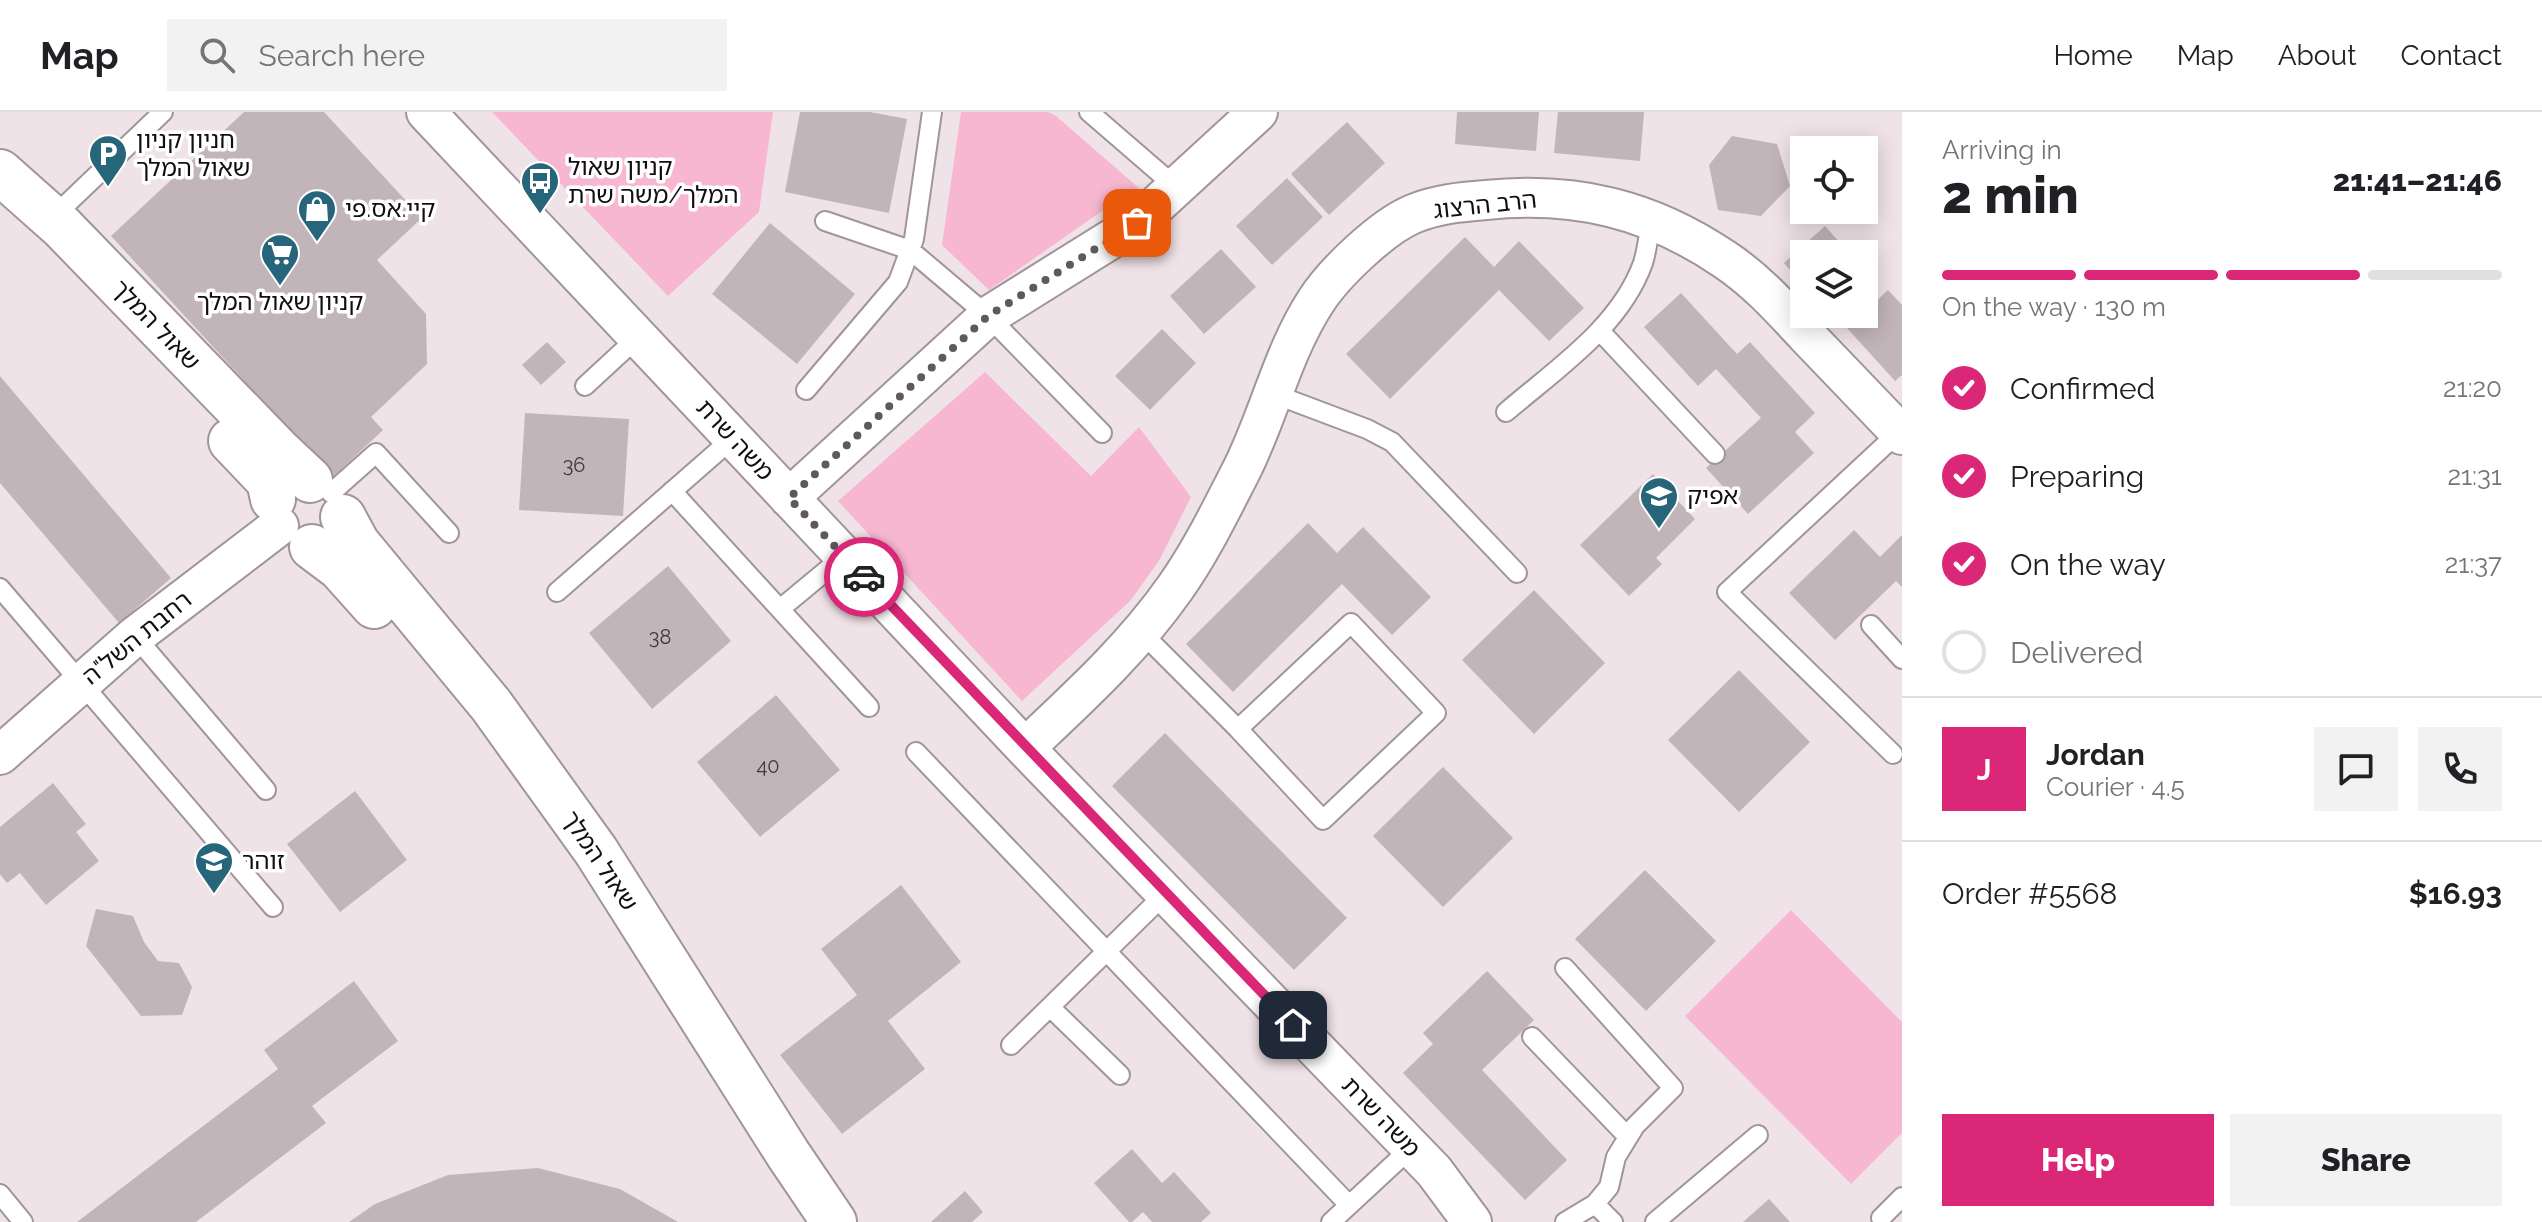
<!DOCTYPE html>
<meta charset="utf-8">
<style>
:root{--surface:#fff;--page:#f2f2f2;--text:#202124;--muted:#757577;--line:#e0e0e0;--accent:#db2777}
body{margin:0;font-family:Raleway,"Noto Sans Hebrew",sans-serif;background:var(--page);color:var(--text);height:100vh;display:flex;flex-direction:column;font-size:30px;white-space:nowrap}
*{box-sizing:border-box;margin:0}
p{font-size:26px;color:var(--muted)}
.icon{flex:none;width:44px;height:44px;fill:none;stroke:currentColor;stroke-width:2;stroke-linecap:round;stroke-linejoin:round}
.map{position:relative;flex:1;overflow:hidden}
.drawer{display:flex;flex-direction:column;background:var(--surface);width:640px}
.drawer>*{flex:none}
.buttons{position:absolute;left:1790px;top:24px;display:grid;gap:16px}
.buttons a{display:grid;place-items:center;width:88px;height:88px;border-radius:0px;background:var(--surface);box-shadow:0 4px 20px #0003;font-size:40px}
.pin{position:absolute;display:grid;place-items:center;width:68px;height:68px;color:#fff;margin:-34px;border-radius:16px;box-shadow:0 4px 12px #0006}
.courier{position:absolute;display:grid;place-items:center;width:80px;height:80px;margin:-40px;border:6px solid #db2777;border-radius:50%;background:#fff;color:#222;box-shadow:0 2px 10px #0007}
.headline em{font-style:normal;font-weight:800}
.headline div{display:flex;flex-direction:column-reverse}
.headline{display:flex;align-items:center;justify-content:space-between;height:136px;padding:0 40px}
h1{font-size:52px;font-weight:800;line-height:60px}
.bar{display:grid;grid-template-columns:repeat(4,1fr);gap:12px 8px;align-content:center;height:96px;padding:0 40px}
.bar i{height:10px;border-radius:6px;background:var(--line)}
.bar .selected{background:var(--accent)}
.bar p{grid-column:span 4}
.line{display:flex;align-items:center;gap:20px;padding:0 40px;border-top:2px solid var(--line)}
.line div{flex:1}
.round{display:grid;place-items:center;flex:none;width:84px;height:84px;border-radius:0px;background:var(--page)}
ol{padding:0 40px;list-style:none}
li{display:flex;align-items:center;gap:24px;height:88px}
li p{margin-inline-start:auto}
li .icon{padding:8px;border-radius:50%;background:var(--accent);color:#fff;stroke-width:4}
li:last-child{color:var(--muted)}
li i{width:44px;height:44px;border:4px solid var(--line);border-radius:50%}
.cta{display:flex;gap:16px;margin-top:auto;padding:16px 40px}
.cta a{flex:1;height:92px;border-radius:0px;background:var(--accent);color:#fff;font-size:32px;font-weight:800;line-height:92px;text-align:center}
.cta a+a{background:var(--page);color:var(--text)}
header{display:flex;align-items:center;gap:48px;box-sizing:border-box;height:112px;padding:0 40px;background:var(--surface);border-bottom:2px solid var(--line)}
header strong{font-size:38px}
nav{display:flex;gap:44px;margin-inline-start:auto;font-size:28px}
.search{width:560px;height:72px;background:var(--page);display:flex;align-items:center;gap:20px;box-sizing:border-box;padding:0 28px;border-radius:0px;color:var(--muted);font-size:30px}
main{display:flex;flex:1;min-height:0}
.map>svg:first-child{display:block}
.green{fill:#f7b7d0}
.building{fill:#c2b5ba}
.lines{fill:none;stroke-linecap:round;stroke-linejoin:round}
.service-casing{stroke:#a19599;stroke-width:22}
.minor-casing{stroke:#a19599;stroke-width:42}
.tertiary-casing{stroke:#a19599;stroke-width:48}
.service{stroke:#fff;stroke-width:18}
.minor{stroke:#fff;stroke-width:38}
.tertiary{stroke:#fff;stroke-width:44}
.done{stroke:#60595b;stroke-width:8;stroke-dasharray:0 14.4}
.route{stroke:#db2777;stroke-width:10}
.labels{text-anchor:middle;stroke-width:7;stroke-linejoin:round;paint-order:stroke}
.number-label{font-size:20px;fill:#3e383a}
.poi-label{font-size:24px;fill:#120e0f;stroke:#fff;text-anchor:start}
.street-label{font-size:24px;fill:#120e0f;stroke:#fff}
</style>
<header>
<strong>Map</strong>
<div class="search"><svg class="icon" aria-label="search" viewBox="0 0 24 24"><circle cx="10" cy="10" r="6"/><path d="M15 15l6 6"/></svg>Search here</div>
<nav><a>Home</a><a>Map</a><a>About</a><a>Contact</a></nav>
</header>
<main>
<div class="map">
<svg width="1902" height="1110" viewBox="0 0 1902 1110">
<rect width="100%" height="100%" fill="#f0e3e8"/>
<!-- green -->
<path class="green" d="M492,0H773L759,100L668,184Z
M961,0H1048L1056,4L1140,77L1102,99L989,178L942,133Z
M985,260L1091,364L1139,315L1191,385L1160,447L1131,488L1022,589L838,389Z
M1791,798L1902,910V1021L1851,1072L1685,904Z"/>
<!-- building -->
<path class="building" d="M244,0H324L422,106L377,148L426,202L427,252L371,305L383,318L333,365L111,124Z
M800,0H870L907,7L889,101L785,80Z
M1457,0H1539L1536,39L1455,32Z
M1558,0H1644L1640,49L1554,41Z
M1347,10L1385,51L1329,103L1291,62Z
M1732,24L1777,32L1790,74L1761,104L1718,98L1709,53Z
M1287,66L1323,105L1272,153L1236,114Z
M770,111L855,182L797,252L712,182Z
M1825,114L1850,142H1804V174L1784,151Z
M1465,125L1494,155L1519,129L1584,196L1549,229L1499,178L1390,287L1346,242Z
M1221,137L1256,175L1204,222L1170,184Z
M1888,178L1902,193V263L1895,269L1847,216Z
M1681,181L1737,242L1750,230L1815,301L1795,320L1814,341L1748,402L1706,356L1761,306L1716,257L1698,274L1644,215Z
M1162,217L1196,251L1150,298L1115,264Z
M547,230L566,250L541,273L522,253Z
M0,264L171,466L119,511L0,371Z
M525,301L629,307L623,404L519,398Z
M1653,362L1695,407L1656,446L1662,452L1629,484L1580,433Z
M1308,411L1337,441L1363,415L1431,485L1392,523L1342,472L1233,580L1186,532Z
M1854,418L1880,445L1902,423V475L1896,469L1835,528L1789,481Z
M668,454L731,529L652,597L589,521Z
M1534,478L1605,551L1534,622L1462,548Z
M1739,558L1810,630L1739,700L1668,628Z
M776,583L840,658L760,725L697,650Z
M1165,621L1347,806L1294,858L1112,674Z
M1443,655L1513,726L1443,795L1373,724Z
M53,671L86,712L76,720L99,749L46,793L20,761L7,771L0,762V715Z
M355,679L407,748L340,800L287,732Z
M1645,758L1716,829L1646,899L1575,827Z
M901,773L961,850L888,909L925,957L842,1022L780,943L857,883L821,837Z
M96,797L133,804L144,830L158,849L179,851L192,875L182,903L141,904L86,834Z
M1487,859L1534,908L1482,958L1567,1048L1525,1088L1403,961L1433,932L1423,921Z
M354,869L398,929L312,994L326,1011L196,1110H77L278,957L264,938Z
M1132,1037L1162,1071L1174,1060L1211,1101L1201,1110H1152L1143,1100L1132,1110H1129L1094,1071Z
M538,1056L620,1077L678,1110H349L375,1092L448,1063Z
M965,1079L983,1100L972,1110H931Z
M1769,1087L1790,1110H1743Z"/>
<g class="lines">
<!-- service casing -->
<g class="service-casing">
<path id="service" d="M1089,0L1177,76
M52,106L163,0
M825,109L910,138L988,204L1102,321
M1600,219L1715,342
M585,274L638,225
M806,278L898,170L914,127L932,0
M1274,282L1367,317L1392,330L1517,461
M1506,300C1556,257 1620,215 1643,151C1647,138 1649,122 1651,108
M672,379L869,595
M331,381L376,341L449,421
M0,476L273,795
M557,480L733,326
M780,497L844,444
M1351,511L1436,601L1323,708L1238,617Z
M1871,513L1902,547
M1141,520L1238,617
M135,524L266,678
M916,640L1349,1093
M1893,642L1727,480L1899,320
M1565,856L1673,976L1635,1014L1616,1045L1609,1075L1595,1092L1565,1110
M1050,895L1120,963
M1532,925L1628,1025
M1011,933L1166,781
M0,1082L23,1110
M1595,1092L1613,1110
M1881,1106L1902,1085
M1331,1110L1411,1036
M1655,1110L1758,1023"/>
</g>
<!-- minor casing -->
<g class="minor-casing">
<path id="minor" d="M426,0L1025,636L1434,1059L1472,1110
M789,386L988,204L1137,111L1258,0
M1025,636C1078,586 1133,536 1175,476C1200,441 1220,400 1240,361C1268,307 1282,241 1316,189C1334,161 1382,115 1413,102C1437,92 1461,90 1486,88C1575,79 1650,97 1724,147C1756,168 1781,196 1807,224C1839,257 1870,290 1902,323
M0,643L135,524L279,414"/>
</g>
<!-- tertiary casing -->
<g class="tertiary-casing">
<path id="tertiary" d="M0,60L62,115L279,339L310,368
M231,329L269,369L273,387
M343,405L357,431L491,593L596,739L788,1042L834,1110
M312,435L340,456L374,494"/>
</g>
<!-- service -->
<use href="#service" class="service"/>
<!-- minor -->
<use href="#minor" class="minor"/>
<!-- tertiary -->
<use href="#tertiary" class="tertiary"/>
</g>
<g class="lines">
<!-- done -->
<path class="done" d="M864,465L789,386L988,204L1137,111"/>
<!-- route -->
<path class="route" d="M864,465L1293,913"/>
</g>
<!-- icons -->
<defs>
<g id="parking-pin" transform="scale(2)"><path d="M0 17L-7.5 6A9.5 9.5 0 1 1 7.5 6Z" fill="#27657b" stroke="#fff"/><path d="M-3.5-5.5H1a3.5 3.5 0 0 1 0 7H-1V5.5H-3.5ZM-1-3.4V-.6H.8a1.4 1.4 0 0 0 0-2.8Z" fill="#fff"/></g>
<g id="bus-pin" transform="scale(2)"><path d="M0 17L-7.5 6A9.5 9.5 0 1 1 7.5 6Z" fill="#27657b" stroke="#fff"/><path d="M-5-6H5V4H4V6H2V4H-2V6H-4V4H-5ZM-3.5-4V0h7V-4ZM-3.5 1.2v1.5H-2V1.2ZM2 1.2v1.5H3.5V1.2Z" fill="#fff"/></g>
<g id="shop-pin" transform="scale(2)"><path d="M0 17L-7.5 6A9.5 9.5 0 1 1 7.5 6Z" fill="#27657b" stroke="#fff"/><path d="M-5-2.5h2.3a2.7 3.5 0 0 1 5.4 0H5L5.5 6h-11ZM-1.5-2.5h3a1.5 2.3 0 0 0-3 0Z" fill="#fff"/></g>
<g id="supermarket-pin" transform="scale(2)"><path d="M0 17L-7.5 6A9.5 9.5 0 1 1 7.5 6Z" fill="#27657b" stroke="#fff"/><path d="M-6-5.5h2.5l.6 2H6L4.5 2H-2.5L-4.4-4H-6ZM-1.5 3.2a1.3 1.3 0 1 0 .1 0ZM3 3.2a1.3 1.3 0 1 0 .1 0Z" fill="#fff"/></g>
<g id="school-pin" transform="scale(2)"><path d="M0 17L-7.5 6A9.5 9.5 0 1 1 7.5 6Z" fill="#27657b" stroke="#fff"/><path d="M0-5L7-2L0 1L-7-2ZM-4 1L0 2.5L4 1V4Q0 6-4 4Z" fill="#fff"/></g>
</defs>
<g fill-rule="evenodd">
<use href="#parking-pin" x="108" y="42"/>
<use href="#bus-pin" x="540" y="69"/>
<use href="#shop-pin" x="317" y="97"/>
<use href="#supermarket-pin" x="280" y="141"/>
<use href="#school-pin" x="1659" y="384"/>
<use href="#school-pin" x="214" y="749"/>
</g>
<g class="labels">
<!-- number labels -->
<g class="number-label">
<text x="574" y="360">36</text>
<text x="660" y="532">38</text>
<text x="768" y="661">40</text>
</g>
<!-- poi labels -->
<g class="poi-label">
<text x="136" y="36">חניון קניון<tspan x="136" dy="28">שאול המלך</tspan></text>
<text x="568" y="63">קניון שאול<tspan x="568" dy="28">המלך/משה שרת</tspan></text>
<text x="345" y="105">קיי.אס.פי</text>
<text x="280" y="198" text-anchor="middle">קניון שאול המלך</text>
<text x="1687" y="392">אפיק</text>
<text x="242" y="757">זוהר</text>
</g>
<!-- street labels -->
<g class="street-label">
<text transform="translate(1485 93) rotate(-6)" y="8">הרב הרצוג</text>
<text transform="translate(156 213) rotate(46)" y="8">שאול המלך</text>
<text transform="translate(735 328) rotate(47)" y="8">משה שרת</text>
<text transform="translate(137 526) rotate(-39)" y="8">רחבת השל"ה</text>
<text transform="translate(600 749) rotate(56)" y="8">שאול המלך</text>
<text transform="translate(1381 1005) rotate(46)" y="8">משה שרת</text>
</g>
</g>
</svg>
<div class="buttons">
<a><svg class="icon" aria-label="locate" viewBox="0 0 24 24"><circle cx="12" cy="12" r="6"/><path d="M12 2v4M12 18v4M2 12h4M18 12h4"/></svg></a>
<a><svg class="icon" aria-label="layers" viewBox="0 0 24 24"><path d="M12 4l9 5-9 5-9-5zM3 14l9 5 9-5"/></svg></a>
</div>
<div class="pin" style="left:1137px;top:111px;background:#ea580c"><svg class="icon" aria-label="bag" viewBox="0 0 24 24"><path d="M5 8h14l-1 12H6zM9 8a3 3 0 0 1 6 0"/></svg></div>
<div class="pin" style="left:1293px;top:913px;background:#1f2937"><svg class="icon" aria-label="home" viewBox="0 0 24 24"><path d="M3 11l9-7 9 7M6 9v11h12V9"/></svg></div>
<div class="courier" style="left:864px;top:465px"><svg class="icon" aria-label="car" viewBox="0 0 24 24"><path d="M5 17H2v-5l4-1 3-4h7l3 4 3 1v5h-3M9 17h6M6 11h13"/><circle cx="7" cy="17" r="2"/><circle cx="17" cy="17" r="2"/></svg></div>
</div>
<section class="drawer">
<div class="headline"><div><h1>2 min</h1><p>Arriving in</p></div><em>21:41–21:46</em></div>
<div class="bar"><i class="selected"></i><i class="selected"></i><i class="selected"></i><i></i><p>On the way · 130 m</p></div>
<ol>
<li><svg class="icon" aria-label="check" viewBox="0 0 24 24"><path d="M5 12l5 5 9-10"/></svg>Confirmed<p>21:20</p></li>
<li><svg class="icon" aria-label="check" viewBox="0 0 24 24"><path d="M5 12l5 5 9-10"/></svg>Preparing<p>21:31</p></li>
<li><svg class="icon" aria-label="check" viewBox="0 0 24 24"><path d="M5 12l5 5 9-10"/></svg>On the way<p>21:37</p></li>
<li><i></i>Delivered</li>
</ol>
<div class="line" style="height:144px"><b class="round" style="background:var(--accent);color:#fff">J</b><div><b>Jordan</b><p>Courier · 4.5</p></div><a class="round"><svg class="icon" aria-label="chat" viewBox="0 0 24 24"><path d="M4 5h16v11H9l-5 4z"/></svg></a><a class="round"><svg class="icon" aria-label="phone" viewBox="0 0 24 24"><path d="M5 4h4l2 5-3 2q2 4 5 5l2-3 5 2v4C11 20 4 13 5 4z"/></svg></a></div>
<div class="line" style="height:104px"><div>Order #5568</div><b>$16.93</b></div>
<div class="cta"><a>Help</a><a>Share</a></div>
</section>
</main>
